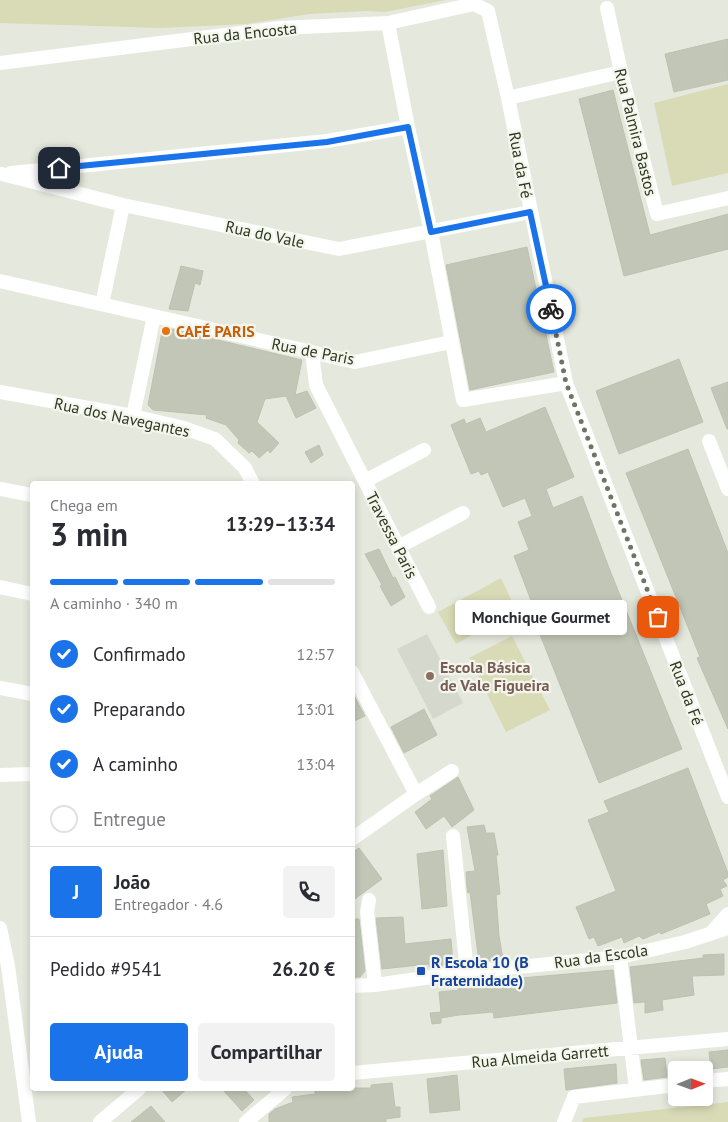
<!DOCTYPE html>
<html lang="pt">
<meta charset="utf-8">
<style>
:root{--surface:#fff;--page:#f2f2f3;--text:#2b2b33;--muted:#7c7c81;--line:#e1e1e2;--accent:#1a73e8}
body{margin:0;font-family:"PT Sans",sans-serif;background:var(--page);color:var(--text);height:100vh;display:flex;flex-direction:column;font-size:19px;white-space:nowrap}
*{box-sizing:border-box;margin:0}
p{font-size:16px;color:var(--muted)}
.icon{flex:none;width:28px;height:28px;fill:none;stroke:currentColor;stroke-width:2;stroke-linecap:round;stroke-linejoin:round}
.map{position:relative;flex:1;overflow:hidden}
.details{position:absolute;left:30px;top:481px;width:325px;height:610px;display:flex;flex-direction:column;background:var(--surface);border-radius:5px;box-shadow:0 2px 8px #0003}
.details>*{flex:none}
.needle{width:32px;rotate:89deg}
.buttons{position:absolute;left:668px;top:1061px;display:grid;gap:10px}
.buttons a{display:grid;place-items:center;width:45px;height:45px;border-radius:5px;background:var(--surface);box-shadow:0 2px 8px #0003;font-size:25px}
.pin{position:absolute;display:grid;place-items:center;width:42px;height:42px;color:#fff;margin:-21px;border-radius:10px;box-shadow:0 2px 8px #0006}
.courier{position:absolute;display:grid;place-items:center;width:50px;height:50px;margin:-25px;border:4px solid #1a73e8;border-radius:50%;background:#fff;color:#222;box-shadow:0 1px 6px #0007}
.bubble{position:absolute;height:35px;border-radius:5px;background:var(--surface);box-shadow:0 2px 8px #0003;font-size:16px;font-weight:800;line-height:35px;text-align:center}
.overview em{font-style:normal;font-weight:800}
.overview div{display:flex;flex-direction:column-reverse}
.overview{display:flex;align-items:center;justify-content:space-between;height:85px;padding:0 20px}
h1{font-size:32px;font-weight:800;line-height:38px}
.bar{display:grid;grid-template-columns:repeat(4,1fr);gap:8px 5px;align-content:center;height:60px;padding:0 20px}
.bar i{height:6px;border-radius:4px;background:var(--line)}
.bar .selected{background:var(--accent)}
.bar p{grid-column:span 4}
.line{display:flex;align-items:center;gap:12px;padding:0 20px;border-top:1px solid var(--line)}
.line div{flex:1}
.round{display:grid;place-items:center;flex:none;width:52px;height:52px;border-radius:5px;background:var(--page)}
ol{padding:0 20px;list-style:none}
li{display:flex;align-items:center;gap:15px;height:55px}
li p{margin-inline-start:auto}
li .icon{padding:5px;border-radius:50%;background:var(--accent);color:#fff;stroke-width:4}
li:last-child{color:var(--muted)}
li i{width:28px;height:28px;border:2px solid var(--line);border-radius:50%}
.primary-button{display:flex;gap:10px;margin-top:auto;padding:10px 20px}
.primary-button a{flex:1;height:58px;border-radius:5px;background:var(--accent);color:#fff;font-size:20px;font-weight:800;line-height:58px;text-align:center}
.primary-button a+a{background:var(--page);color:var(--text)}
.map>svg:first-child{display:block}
.built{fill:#d5d8cc}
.green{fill:#d9dab6}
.building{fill:#c1c6b6;stroke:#bcc2b0}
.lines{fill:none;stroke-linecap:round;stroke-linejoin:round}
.minor{stroke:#fff;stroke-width:14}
.done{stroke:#6d7662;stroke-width:5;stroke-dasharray:0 9}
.route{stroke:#1a73e8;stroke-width:6}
.food-dot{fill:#e8710a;stroke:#f4f6ed;stroke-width:2}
.education-dot{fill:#8d6e63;stroke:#f4f6ed;stroke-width:2}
.transit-dot{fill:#1a4fb4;stroke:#f4f6ed;stroke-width:2}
.labels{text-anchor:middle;stroke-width:4.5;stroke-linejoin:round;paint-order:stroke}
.street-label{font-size:16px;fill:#2c3820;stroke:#f4f6ed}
.food-label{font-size:16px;font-weight:bold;fill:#c56008;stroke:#f4f6ed;text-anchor:start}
.education-label{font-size:16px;font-weight:bold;fill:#785e54;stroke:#f4f6ed;text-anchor:start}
.transit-label{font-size:16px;font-weight:bold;fill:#164399;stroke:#f4f6ed;text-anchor:start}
</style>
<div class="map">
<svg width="728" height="1122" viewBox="0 0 728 1122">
<rect width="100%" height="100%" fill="#e5e9dd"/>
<!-- built -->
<path class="built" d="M427,634L463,703L433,719L397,649Z"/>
<!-- green -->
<path class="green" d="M0,0H446L385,12L367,11L309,14L246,24L161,28L0,23Z
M728,84V173L672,186L654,103Z
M501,578L516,610L456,644L438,612Z
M512,636L550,710L506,732L469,658Z
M728,1102V1122H582L584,1118Z"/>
<!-- building -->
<path class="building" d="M728,39V80L674,92L665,54Z
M613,90L650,235L728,214V249L624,276L579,99Z
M527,247L554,372L470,390L446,265Z
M181,266L203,271L200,285L195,283L188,311L169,309Z
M163,327L302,360L295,395L307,391L316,408L296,418L286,396L265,399L257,422L279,443L270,453L268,450L259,458L252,451L249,453L238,443L239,440L226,425L206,418L207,415L153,410L148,405Z
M679,359L703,422L619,454L596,391Z
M728,382V429H727L711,388Z
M545,407L574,477L546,489L553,508L582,496L609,568L682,749L599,783L533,617L537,616L514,556L529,550L518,522L532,516L525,498L503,507L488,472L481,475L479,471L471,474L451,425L464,419L466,424L480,418L486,432Z
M319,445L323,455L311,463L305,452Z
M688,449L728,553V729L697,658L700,657L626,473Z
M379,549L393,578L395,577L405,597L391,606L380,586L382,585L365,554Z
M352,692L365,716L352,722Z
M424,709L437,735L404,753L391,727Z
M688,768L728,873V877L723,880L727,886L720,889L723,896L706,904L710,914L661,934L660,932L643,939L639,936L624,943L622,937L598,946L594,937L589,939L576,907L616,891L588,820L609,812L604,801Z
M458,777L474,810L452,827L444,816L426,829L415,812L432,799L430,796Z
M484,825L486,833H494L498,855H496L500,894L496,895L499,936L503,959L479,962L470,892L468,893L467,887L466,872L475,871L467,827Z
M359,848L382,879L352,901V853Z
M443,850L447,906L422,909L417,854Z
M403,917L405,944L451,939L453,964L429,967V964L382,969L376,918Z
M352,919H359L365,971L360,977H352Z
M724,954V975L692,976L694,995L662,1000L663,1010L645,1013V1002L634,1003L630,967L703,958V955Z
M613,970L617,1003L494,1018L493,1012L459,1015L441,1018V1023L432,1024L430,1013L441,1012L439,992L459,990V988L488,986L487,981Z
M728,1050V1067L711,1069L709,1052Z
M665,1058L667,1077L644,1080L641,1060Z
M616,1064L617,1083L566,1090L564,1069Z
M457,1075L460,1110L430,1113L427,1079Z
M392,1083L395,1107H400V1117L386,1119V1122H269V1114L275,1109L293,1102L292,1097L315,1094V1091L354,1088H371V1085Z
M161,1089H187L172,1102Z
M222,1089H244L254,1100L242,1111Z
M151,1106L165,1122H131Z"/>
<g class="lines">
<!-- minor -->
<path class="minor" d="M607,8L621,72L657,214L728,198
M388,23L408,127L431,232L463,400L566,383
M0,63L280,28L388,23L474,4L488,11L508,98L566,383L728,797
M508,98L621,72
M11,173L327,141L408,127
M2,174L123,205L339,249L530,212
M0,281L355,362L451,342
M102,304L123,205
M312,353L316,385L429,607
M0,392L133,416L184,428L215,439L245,468L253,484
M133,416L154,316
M709,441L728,489
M365,481L424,450
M0,489L32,495
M398,547L463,513
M0,587L32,594
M352,672L416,794
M0,688L32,694
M0,775L32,774
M453,836L467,972
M352,839L416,794L452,771
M369,900L367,912L375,985
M0,928L8,966L29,1122
M712,932L728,914
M620,957L636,1089
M352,986L375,985L467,972L620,957L685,942L728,928
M352,1073L728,1039
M704,1081L728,1079
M100,1122L139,1089
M246,1122L285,1089
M564,1122L574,1097L676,1085"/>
</g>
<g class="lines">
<!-- done -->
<path class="done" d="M551,309L566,383L658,617"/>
<!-- route -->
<path class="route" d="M59,168L327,142L408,127L431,232L530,212L551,309"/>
</g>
<!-- markers -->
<circle class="food-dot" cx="166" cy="331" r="5"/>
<circle class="education-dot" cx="430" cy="676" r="5"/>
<rect class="transit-dot" x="416" y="966" width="10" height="10" rx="2.5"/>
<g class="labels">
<!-- street labels -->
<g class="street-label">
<text transform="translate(245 33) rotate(-6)" y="6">Rua da Encosta</text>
<text transform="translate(636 132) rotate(76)" y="6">Rua Palmira Bastos</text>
<text transform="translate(521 165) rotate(79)" y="6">Rua da Fé</text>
<text transform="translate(265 234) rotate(12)" y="6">Rua do Vale</text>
<text transform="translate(313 351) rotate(11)" y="6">Rua de Paris</text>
<text transform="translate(122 417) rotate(12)" y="6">Rua dos Navegantes</text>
<text transform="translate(392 535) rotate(63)" y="6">Travessa Paris</text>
<text transform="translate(687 693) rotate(69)" y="6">Rua da Fé</text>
<text transform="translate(601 956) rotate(-8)" y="6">Rua da Escola</text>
<text transform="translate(540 1056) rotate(-5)" y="6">Rua Almeida Garrett</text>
</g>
<!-- food labels -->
<g class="food-label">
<text x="176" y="337">CAFÉ PARIS</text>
</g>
<!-- education labels -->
<g class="education-label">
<text x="440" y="673">Escola Básica<tspan x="440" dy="18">de Vale Figueira</tspan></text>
</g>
<!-- transit labels -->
<g class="transit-label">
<text x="431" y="968">R Escola 10 (B<tspan x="431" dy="18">Fraternidade)</tspan></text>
</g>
</g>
</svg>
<div class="buttons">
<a><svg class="needle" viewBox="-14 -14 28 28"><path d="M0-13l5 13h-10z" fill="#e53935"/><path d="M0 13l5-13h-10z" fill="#7c7c81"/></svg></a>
</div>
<div class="pin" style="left:658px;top:617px;background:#ea580c"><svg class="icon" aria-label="bag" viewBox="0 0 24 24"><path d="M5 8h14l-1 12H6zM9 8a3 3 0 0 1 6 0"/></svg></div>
<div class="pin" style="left:59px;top:168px;background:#1f2937"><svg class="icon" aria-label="home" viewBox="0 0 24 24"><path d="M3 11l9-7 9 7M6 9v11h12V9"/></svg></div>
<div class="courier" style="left:551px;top:309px"><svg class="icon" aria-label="bike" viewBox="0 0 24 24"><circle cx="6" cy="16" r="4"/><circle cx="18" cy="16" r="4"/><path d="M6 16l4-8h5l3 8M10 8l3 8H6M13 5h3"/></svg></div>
<div class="bubble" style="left:455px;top:600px;width:172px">Monchique Gourmet</div>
<section class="details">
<div class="overview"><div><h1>3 min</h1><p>Chega em</p></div><em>13:29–13:34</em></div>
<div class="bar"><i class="selected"></i><i class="selected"></i><i class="selected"></i><i></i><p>A caminho · 340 m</p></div>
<ol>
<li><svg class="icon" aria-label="check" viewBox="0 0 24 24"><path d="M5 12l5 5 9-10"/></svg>Confirmado<p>12:57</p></li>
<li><svg class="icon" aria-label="check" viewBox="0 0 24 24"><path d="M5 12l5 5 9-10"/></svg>Preparando<p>13:01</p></li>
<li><svg class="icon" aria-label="check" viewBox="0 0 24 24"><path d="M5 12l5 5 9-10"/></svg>A caminho<p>13:04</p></li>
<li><i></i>Entregue</li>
</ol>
<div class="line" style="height:90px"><b class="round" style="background:var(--accent);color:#fff">J</b><div><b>João</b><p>Entregador · 4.6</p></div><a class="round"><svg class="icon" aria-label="phone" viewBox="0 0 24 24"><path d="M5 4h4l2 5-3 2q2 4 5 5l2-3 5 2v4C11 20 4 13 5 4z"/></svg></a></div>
<div class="line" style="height:65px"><div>Pedido #9541</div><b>26.20 €</b></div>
<div class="primary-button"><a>Ajuda</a><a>Compartilhar</a></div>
</section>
</div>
